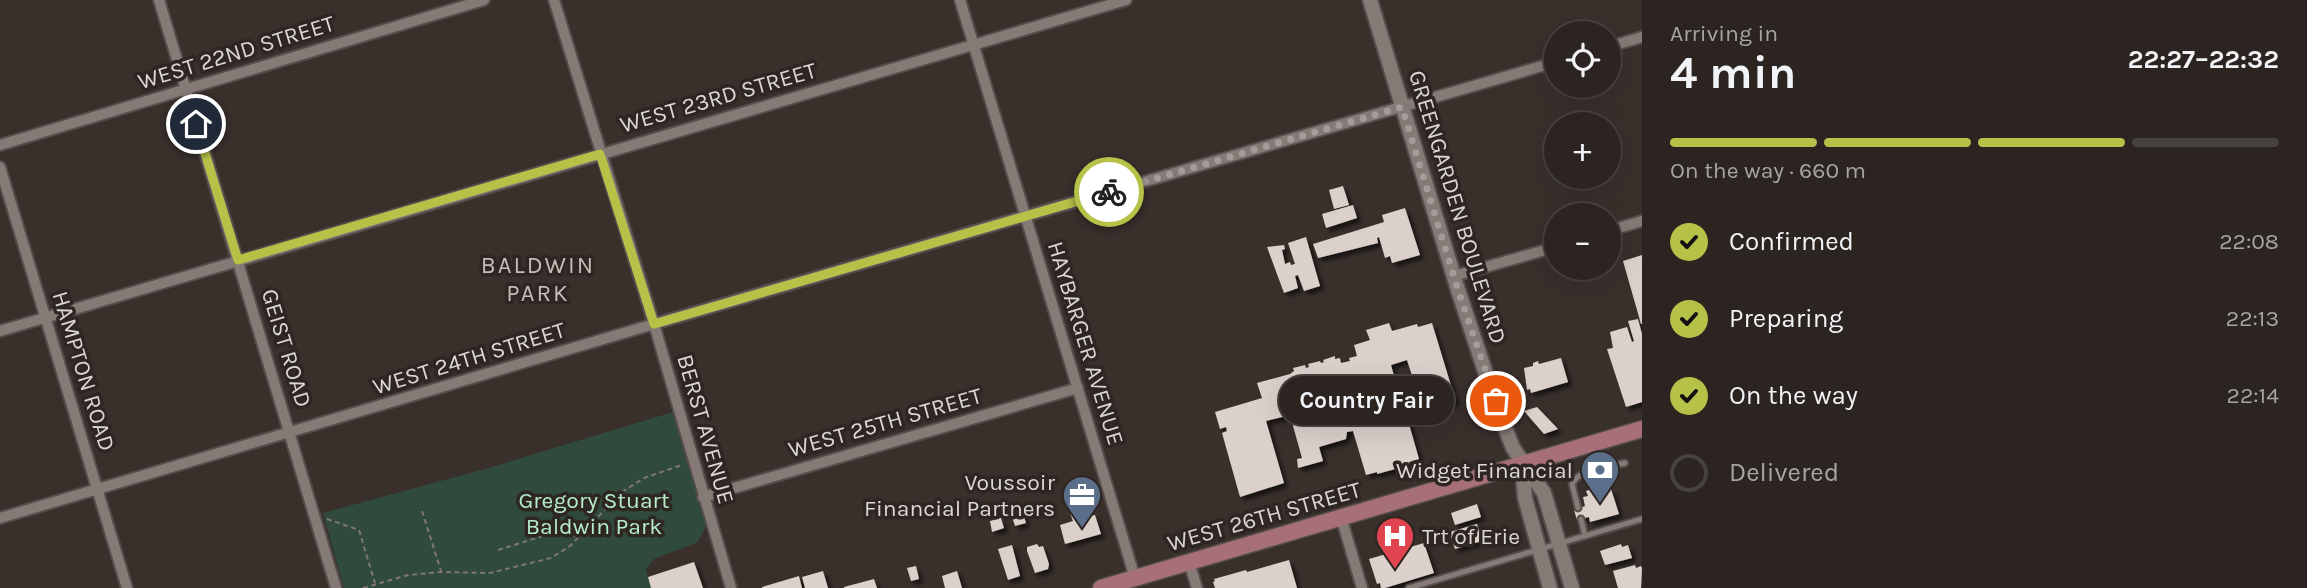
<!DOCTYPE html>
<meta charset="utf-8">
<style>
:root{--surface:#2b2421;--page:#332c2a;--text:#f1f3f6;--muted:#a6a4a5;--line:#47413f;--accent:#b6c148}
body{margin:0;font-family:Karla,sans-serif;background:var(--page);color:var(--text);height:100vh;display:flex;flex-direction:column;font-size:26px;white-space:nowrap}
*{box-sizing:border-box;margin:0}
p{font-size:23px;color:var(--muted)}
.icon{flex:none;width:38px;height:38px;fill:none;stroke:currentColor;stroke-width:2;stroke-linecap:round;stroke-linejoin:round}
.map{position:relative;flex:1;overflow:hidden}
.details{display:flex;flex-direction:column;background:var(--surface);width:665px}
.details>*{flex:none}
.buttons{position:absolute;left:1544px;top:21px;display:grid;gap:14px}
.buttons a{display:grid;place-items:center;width:77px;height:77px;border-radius:50%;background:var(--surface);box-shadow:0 7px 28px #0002,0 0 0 2px var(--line);font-size:35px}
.pin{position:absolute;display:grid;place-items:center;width:60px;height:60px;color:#fff;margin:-30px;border:4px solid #fff;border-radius:50%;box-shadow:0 2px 7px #0007}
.courier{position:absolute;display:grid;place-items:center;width:70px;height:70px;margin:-35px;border:5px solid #b6c148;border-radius:50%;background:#fff;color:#222;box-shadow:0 2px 9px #0007}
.bubble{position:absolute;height:49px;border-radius:24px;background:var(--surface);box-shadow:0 7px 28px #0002,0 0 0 2px var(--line);font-size:23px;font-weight:700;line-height:49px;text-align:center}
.summary em{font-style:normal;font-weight:700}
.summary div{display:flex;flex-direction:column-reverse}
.summary{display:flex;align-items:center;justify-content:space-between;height:119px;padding:0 28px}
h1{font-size:46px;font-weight:700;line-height:52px}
.bar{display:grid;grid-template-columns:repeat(4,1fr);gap:10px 7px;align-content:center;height:84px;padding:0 28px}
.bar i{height:9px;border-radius:5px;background:var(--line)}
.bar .current{background:var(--accent)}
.bar p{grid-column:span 4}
ol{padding:0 28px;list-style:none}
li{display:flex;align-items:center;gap:21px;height:77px}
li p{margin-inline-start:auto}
li .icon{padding:7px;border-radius:50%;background:var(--accent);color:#111;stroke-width:4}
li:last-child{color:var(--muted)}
li i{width:38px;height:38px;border:4px solid var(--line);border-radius:50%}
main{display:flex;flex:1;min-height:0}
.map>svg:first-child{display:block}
.green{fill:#304b3b}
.building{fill:#dcd0cb;filter:url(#shadow)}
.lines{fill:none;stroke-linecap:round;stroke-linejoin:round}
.lane-casing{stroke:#554d4a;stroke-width:9}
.street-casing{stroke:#554d4a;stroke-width:14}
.secondary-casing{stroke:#554d4a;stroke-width:18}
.primary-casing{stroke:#554d4a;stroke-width:19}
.path{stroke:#7e7673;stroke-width:2;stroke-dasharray:5 3.5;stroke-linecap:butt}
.lane{stroke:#857a76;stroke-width:5}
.street{stroke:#857a76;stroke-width:10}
.secondary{stroke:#857a76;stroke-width:14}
.primary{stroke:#a76f78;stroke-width:16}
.done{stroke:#a39c99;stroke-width:7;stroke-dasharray:0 12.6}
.route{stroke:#b6c148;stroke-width:9}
.labels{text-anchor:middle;stroke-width:7;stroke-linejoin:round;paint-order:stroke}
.street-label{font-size:23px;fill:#dcd6d4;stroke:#2e2622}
.poi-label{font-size:23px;fill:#dcd6d4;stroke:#2e2622;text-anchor:end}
.park-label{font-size:23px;fill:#b4ecca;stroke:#2e2622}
.neighbourhood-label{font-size:24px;letter-spacing:2px;fill:#c7bbb6;stroke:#2e2622}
</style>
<main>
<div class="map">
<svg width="1642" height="588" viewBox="0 0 1642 588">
<defs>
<filter id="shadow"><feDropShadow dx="4" dy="4" stdDeviation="2" flood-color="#0009"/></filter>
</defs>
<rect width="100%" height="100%" fill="#39302c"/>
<!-- green -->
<path class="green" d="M673,412L706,526L698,542L654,559L646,569L651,588H344L323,513L485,469Z"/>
<!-- building -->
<path class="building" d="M1343,186L1349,205L1334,209L1329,190Z
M1353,205L1357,218L1326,228L1322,214Z
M1405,208L1420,255L1392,263L1390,256L1385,258L1379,237L1377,238L1378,243L1318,258L1313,244L1384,222L1382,215Z
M1306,237L1320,286L1304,291L1298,275L1295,276L1298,288L1284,293L1267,247L1284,245L1285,249L1282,250L1285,264L1290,262L1291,265L1295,264L1288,243Z
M1642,255V324H1641L1623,261Z
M1638,319L1642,334V402L1626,407L1607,349L1613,348L1610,332L1627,327L1632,342L1634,341L1628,321Z
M1389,323L1392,331L1417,324L1418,327L1432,323L1456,402L1424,413L1407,360L1391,365L1396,383L1384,386L1387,397L1405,391L1411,409L1405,410L1419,459L1409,462L1410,465L1377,474V472L1366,475L1353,431L1347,432L1346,439L1319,447L1323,461L1298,468L1297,459L1302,458L1290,415L1266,421L1284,483L1240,497L1222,433L1227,431L1226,427L1220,429L1215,412L1262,398L1257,383L1290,374L1294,371L1293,368L1305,365L1306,368L1309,367L1308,364L1320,361L1321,363L1324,362L1323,360L1335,356V359L1340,358L1341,363L1350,361L1349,358L1357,356L1354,345L1370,340L1366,330Z
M1561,358L1568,382L1531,393L1530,389L1527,390L1524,368L1533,366V363L1538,361L1539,364Z
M1537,407L1558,429L1544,434L1524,411Z
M1605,485L1607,490L1611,489L1619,514L1590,522L1589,517L1577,520L1574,510L1585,506L1583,497L1588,496L1586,491Z
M1477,504L1481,517L1455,525L1451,513Z
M1085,509L1087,517L1095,515L1101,534L1065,544L1060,525L1073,521L1070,513Z
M1022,511L1026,523L1015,526L1011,514Z
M1001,518L1004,528L992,532L990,521Z
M1477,524L1482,541L1455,549L1450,532Z
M1424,543L1434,573L1385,588H1381L1380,583L1377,584L1369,559Z
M1037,544L1039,547L1043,546L1049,564L1048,569L1035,573L1027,551V547Z
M1621,544L1622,547L1628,545L1632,558L1605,565L1600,551Z
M1012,545L1020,576L1008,580L998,549Z
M1289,560L1297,588H1215L1213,582L1215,581L1214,579L1246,570L1247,572Z
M694,562L703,588H651L648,577Z
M1635,565L1636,568L1641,566L1642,568L1641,588H1618L1613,571Z
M916,566L919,579L911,581L907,568Z
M823,571L828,588H805L802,577Z
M957,571L962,588H945L942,576Z
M799,576L802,588H762V587Z
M874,579L877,588H844V587Z"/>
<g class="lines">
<!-- lane casing -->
<g class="lane-casing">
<path id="lane" d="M1578,508L1572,484C1581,467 1608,467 1625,463
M1581,519L1585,536
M1409,588L1642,519"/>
</g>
<!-- street casing -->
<g class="street-casing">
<path id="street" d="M159,0L336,588
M554,0L654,324L731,588
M960,0L1135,578
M1608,47L1642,37
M0,145L484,0
M0,167L127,588
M1608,231L1642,221
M1454,276L1556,247
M0,331L1126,0
M703,497L1078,388
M1341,517L1362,588
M0,518L654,324L1556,62
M1189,562L1197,588"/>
</g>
<!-- secondary casing -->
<g class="secondary-casing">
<path id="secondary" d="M1370,0L1458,290L1498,410L1513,448L1544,493L1572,588
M1522,465L1525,498L1550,588"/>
</g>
<!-- primary casing -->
<g class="primary-casing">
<path id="primary" d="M1101,588L1642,429"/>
</g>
<!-- path -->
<path class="path" d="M422,511L441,571
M327,519L359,530L375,583
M498,550L559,531L577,537
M363,588L408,575L441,572L490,573L551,558L570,546L622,492L644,478L682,465"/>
<!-- lane -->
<use href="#lane" class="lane"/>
<!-- street -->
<use href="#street" class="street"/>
<!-- secondary -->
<use href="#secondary" class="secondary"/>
<!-- primary -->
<use href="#primary" class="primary"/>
</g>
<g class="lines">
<!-- done -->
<path class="done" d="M1109,192L1402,107L1458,290L1496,401"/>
<!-- route -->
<path class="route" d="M196,124L238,260L600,154L654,324L1109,192"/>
</g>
<!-- icons -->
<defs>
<g id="bank-pin" transform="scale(2.0125)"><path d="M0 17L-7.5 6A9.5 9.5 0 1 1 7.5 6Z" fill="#5c6f8a" stroke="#2e2622"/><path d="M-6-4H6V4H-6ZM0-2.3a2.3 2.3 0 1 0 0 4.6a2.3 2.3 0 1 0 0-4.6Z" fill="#fff"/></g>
<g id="office-pin" transform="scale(2.0125)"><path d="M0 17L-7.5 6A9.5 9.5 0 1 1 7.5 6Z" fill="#5c6f8a" stroke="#2e2622"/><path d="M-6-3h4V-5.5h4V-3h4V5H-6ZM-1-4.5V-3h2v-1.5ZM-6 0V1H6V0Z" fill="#fff"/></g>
<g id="hospital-pin" transform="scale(2.0125)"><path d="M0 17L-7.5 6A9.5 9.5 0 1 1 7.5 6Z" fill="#e0444e" stroke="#2e2622"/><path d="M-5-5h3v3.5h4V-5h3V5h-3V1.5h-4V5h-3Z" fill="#fff"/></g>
</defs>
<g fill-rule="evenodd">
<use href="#bank-pin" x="1600" y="470"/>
<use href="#office-pin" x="1082" y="495"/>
<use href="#hospital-pin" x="1395" y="536"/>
</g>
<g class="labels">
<!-- street labels -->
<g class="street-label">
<text transform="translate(236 52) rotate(-17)" y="8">WEST 22ND STREET</text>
<text transform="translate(718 97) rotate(-16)" y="8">WEST 23RD STREET</text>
<text transform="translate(1458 207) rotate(73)" y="8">GREENGARDEN BOULEVARD</text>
<text transform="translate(1086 343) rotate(73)" y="8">HAYBARGER AVENUE</text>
<text transform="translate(287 348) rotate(73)" y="8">GEIST ROAD</text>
<text transform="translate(469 358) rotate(-17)" y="8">WEST 24TH STREET</text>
<text transform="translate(84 371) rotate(73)" y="8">HAMPTON ROAD</text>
<text transform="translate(885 422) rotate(-16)" y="8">WEST 25TH STREET</text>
<text transform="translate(706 429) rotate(74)" y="8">BERST AVENUE</text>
<text transform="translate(1264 516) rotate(-16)" y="8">WEST 26TH STREET</text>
</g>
<!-- poi labels -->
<g class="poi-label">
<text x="1573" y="478">Widget Financial</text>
<text x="1055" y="490">Voussoir<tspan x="1055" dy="26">Financial Partners</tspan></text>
<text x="1422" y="544" text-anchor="start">Trt of Erie</text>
</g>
<!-- park labels -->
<g class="park-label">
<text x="594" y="508">Gregory Stuart<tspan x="594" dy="26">Baldwin Park</tspan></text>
</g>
<!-- neighbourhood labels -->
<g class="neighbourhood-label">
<text x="538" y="273">BALDWIN<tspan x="538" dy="28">PARK</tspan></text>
</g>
</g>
</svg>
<div class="buttons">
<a><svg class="icon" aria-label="locate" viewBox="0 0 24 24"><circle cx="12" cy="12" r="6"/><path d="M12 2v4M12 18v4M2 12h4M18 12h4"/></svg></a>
<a>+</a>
<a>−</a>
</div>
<div class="pin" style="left:1496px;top:401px;background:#ea580c"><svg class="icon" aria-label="bag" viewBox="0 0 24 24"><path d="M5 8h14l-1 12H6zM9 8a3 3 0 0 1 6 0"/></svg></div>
<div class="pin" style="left:196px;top:124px;background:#1f2937"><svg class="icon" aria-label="home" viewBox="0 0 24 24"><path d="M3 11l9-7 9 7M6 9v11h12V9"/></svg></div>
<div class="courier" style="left:1109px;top:192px"><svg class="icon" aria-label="bike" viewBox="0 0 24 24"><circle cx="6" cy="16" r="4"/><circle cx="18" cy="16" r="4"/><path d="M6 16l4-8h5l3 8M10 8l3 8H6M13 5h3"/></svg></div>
<div class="bubble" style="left:1279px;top:376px;width:175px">Country Fair</div>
</div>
<section class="details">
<div class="summary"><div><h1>4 min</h1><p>Arriving in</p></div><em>22:27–22:32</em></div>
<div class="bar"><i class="current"></i><i class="current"></i><i class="current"></i><i></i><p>On the way · 660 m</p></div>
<ol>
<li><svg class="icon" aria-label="check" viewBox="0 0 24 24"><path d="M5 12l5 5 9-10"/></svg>Confirmed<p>22:08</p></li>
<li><svg class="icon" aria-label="check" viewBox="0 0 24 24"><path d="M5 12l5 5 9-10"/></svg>Preparing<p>22:13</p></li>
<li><svg class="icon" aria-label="check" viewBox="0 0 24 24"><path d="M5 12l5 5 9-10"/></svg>On the way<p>22:14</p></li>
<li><i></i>Delivered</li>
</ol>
</section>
</main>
